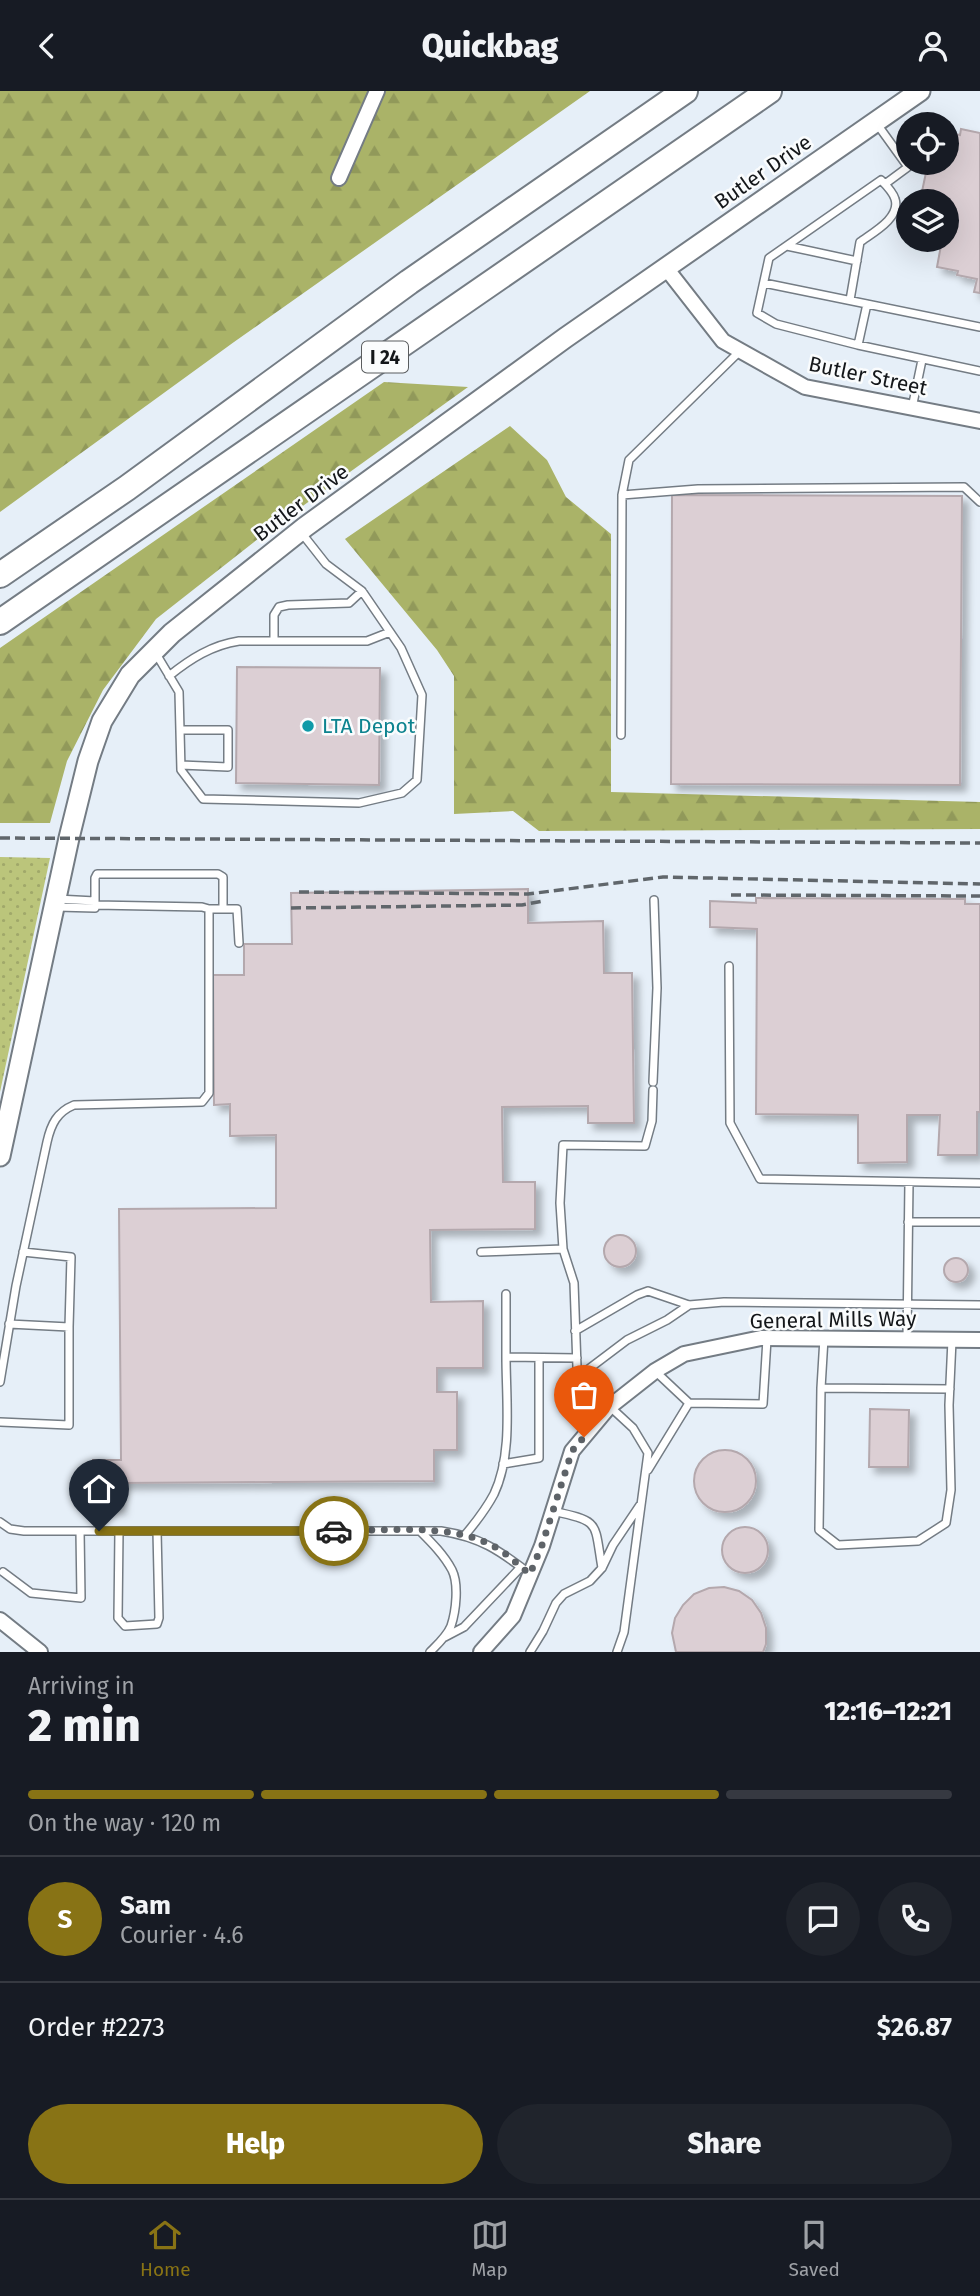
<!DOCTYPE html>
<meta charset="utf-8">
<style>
:root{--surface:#171b24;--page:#20242c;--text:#f1f3f6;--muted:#9ea1a6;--line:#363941;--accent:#887315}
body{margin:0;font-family:"Fira Sans",sans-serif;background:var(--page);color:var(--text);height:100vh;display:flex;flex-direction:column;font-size:26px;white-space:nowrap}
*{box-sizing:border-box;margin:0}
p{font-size:23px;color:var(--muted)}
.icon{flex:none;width:38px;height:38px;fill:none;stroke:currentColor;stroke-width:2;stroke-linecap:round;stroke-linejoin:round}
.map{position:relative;height:1561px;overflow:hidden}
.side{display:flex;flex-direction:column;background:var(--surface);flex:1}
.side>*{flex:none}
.controls{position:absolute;left:896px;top:21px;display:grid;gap:14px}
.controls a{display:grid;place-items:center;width:63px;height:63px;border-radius:50%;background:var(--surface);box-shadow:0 7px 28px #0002;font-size:35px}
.pin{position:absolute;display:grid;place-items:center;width:60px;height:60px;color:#fff;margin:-72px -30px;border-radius:50% 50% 50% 0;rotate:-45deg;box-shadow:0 0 7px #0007}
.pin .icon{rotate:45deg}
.courier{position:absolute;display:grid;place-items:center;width:70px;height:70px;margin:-35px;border:5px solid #887315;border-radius:50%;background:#fff;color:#222;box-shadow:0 2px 9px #0007}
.head em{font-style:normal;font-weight:800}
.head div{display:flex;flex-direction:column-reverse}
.head{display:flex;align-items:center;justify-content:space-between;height:119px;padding:0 28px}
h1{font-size:46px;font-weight:800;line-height:52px}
.bar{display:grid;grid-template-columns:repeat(4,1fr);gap:10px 7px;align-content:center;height:84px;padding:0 28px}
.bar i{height:9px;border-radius:5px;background:var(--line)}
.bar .on{background:var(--accent)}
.bar p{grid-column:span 4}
.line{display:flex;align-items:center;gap:18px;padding:0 28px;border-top:2px solid var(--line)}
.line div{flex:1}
.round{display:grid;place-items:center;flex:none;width:74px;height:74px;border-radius:37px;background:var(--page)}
.cta{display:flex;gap:14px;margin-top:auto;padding:14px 28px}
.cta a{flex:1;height:80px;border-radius:42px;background:var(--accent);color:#fff;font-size:28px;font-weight:800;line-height:80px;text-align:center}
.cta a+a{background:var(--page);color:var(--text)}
header{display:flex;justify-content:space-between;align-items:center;height:91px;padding:0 28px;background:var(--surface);font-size:32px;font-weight:800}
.dock{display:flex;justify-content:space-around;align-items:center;height:98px;border-top:2px solid var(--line);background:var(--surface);font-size:19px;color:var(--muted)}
.dock a{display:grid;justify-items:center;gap:4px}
.dock .on{color:var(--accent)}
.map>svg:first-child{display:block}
.grass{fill:url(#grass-dots)}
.forest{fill:url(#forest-firs)}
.building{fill:#dccfd4;stroke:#b4a8ad;stroke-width:2;filter:url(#shadow)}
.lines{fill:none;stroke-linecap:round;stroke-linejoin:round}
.lane-casing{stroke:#747c84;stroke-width:10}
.street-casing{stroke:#747c84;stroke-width:18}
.secondary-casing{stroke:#747c84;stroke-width:23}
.highway-casing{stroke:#747c84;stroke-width:28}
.lane{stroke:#fff;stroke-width:7}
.street{stroke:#fff;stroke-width:14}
.secondary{stroke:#fff;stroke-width:19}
.highway{stroke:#fff;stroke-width:24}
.rail{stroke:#60666b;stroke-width:3.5;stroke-dasharray:10 5;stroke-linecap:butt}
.done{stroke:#5e6368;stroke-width:7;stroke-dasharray:0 12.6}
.route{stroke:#887315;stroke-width:9}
.culture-dot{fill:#0f9aa8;stroke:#fafcfd;stroke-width:2.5}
.labels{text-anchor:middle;stroke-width:5;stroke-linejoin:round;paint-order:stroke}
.shield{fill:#fafcfd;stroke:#595c5e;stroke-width:2}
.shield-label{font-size:19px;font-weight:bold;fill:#14171a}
.street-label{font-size:21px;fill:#14171a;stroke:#fafcfd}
.culture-label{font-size:21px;fill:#0d838f;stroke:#fafcfd;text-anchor:start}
</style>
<header><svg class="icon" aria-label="back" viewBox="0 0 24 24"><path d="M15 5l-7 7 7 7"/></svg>Quickbag<svg class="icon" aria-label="person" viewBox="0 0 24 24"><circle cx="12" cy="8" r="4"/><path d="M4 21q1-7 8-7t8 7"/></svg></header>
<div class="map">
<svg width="980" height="1561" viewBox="0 0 980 1561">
<defs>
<pattern id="grass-dots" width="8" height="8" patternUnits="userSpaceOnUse" patternTransform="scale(1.75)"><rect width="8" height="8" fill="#bbc57b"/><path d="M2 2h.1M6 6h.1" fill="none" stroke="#a0a86a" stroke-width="1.8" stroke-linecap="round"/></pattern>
<pattern id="forest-firs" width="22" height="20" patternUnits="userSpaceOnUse" patternTransform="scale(1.75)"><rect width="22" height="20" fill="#aab368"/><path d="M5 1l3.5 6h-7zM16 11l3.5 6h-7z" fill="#91995a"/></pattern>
<filter id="shadow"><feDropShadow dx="6" dy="6" stdDeviation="3.5" flood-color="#0004"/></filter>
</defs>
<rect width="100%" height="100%" fill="#e6eff8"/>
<!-- grass -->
<path class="grass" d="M0,766L50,767L0,1001Z"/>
<!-- forest -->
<path class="forest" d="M0,0H590L234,251L0,421Z
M384,291L468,296L268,440L156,528L103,599L67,670L50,732H0V557Z
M510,335L547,369L566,406L611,443V701L980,711V738L539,740L513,720L454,723V585L437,559L345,448Z"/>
<!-- building -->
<path class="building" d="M961,38L980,42V202L974,201L977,188L957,184L958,180L937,176L942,149H947V110H920L928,72H947V42L960,44Z
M672,404L962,405L960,694L671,693Z
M237,576L380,577L379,694L236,692Z
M528,798V832L603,830L604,882H632L634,1032H588V1015L502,1016L503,1091H535V1138L430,1139L431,1211L483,1210V1277H437V1301H457V1359H434V1390L119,1392L120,1417H93V1369H121L119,1118L276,1117V1044L230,1045V1013L214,1014L213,884H244V853H292L291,802Z
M756,807L965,808V813H980V1021H977V1064H938L940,1024H907V1071L858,1072V1024L756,1023L757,838L710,836V810L756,812Z
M604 1160a16 16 0 1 1 32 0a16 16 0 1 1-32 0Z
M944 1179a12 12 0 1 1 24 0a12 12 0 1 1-24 0Z
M870,1318L909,1319L908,1376H869Z
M694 1390a31 31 0 1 1 62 0a31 31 0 1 1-62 0Z
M722 1459a23 23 0 1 1 46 0a23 23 0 1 1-46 0Z
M724,1496L739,1500L752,1509L761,1522L766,1537V1553L763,1561H676L672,1542L675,1527L683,1514L694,1503L709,1497Z"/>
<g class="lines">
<!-- lane casing -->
<g class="lane-casing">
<path id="lane" d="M877,33L908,76L885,93
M787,155L857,170
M764,192L980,236
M850,209L860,151C872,142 901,127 895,108C893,101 886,94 881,89L769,167L757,222L776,233L858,254L980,280
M858,254L867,213
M740,260L629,369L622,404L698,398L964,396L980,411
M912,317L922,269
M274,550V524L279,516L288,514L349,512L362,500
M155,561L179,601L181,679L203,708L359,712L402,702L417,689L422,604L401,557L362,500L326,473L300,440
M169,585C190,568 212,554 239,550H367L390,541
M180,639H228V676L181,674
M621,644L622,404
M57,808L95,810
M57,816L95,817
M209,818H237L239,852
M729,875L730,1032L760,1088L980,1092
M653,991L657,897L654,809
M908,1131H980
M563,1158L560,1112L563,1054L645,1055L652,1030L653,999
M23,1161L71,1166L69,1236
M481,1161L563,1158L574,1192L577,1276L593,1300L633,1337L648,1362L624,1541L617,1561
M506,1203V1266L577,1267
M575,1240L637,1204L648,1200L689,1214L724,1211L980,1214
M824,1247L821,1297L819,1439L838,1454L918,1450L946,1432L951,1399L949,1314L952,1249
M907,1248L909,1091
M582,1283L627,1249L667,1229L689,1214
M0,1291L16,1195L47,1051C51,1033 57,1021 74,1014L202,1011L209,1002V818L202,816L95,814V787L97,783H218L223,786V818
M821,1297L950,1298
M689,1312L763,1313L767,1248
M0,1331L69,1334V1236L9,1233
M503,1373L539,1367V1267
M648,1379L689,1312L655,1280
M553,1420C601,1431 594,1430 602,1477
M0,1431L10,1438L24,1440H441C480,1446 499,1459 530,1483
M119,1440L118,1527L125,1535L157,1533L159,1527L157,1440
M420,1440C432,1452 444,1464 452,1479C459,1493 456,1520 451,1535C447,1545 437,1554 430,1561
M465,1444C476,1431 486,1418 494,1403C513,1363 506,1309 506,1266
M3,1481L31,1502L81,1507L80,1440
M445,1546L464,1536L521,1476
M530,1561L543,1540L556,1512L564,1503L590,1490L602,1477L613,1454L640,1414"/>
</g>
<!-- street casing -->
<g class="street-casing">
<path id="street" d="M339,87L377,0
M666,177L723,250L805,296L980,330
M0,1529L40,1561
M481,1561L513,1525L542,1455L572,1360L608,1317L655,1280L684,1263L761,1247L980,1249"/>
</g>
<!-- secondary casing -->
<g class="secondary-casing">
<path id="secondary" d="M0,1065L69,747L88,670L102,630L130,584L172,542L305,436L565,247L920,0"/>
</g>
<!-- highway casing -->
<g class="highway-casing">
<path id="highway" d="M0,484L127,397L409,191L685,0
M0,531L769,0"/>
</g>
<!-- lane -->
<use href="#lane" class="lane"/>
<!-- street -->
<use href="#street" class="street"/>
<!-- secondary -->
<use href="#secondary" class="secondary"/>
<!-- highway -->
<use href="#highway" class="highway"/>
<!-- rail -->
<path class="rail" d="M0,747L980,752
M299,801L528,803L663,786L980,793
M731,804L980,805
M291,817L522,814L543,810"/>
</g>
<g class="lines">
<!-- done -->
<path class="done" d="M334,1440C384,1440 451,1431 495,1456C508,1463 519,1475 530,1483L542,1454L572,1360L584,1346"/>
<!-- route -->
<path class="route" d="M99,1440H334"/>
</g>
<!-- markers -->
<circle class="culture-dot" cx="308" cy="635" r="7"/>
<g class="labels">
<!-- shield labels -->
<rect class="shield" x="362" y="250.5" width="46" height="31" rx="5"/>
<g class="shield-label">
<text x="385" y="273">I 24</text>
</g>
<!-- street labels -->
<g class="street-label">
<text transform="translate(763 81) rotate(-35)" y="7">Butler Drive</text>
<text transform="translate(868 285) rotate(12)" y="7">Butler Street</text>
<text transform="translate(301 412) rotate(-37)" y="7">Butler Drive</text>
<text transform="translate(833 1229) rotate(-1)" y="7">General Mills Way</text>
</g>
<!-- culture labels -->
<g class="culture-label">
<text x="322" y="642">LTA Depot</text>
</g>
</g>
</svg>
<div class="controls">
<a><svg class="icon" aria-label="locate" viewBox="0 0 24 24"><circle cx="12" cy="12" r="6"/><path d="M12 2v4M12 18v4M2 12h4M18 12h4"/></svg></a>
<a><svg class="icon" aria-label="layers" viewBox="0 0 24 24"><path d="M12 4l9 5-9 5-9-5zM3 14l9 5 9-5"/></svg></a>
</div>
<div class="pin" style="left:584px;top:1346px;background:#ea580c"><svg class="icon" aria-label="bag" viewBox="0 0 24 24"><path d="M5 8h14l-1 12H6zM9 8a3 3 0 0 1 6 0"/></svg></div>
<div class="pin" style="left:99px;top:1440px;background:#1f2937"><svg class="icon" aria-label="home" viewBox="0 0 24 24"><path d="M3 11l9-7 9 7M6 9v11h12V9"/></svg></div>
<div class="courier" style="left:334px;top:1440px"><svg class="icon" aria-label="car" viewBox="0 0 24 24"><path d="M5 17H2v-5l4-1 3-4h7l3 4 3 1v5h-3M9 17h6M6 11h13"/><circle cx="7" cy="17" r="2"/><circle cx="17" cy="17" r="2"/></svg></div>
</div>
<section class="side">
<div class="head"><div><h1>2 min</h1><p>Arriving in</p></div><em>12:16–12:21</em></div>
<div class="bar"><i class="on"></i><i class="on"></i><i class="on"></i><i></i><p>On the way · 120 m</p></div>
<div class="line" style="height:126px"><b class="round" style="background:var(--accent);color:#fff">S</b><div><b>Sam</b><p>Courier · 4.6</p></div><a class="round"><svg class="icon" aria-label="chat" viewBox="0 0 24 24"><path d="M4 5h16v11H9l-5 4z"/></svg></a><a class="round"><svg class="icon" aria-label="phone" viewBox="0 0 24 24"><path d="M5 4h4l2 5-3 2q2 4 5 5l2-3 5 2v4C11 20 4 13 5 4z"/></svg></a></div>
<div class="line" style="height:91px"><div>Order #2273</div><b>$26.87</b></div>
<div class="cta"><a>Help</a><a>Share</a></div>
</section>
<nav class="dock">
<a class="on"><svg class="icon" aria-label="home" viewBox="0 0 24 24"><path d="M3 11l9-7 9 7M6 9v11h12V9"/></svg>Home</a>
<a><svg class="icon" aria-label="map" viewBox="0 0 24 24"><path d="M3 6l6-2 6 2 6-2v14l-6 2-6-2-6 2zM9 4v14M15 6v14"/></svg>Map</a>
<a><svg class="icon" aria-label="saved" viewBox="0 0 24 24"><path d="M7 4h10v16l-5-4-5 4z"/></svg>Saved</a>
</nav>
